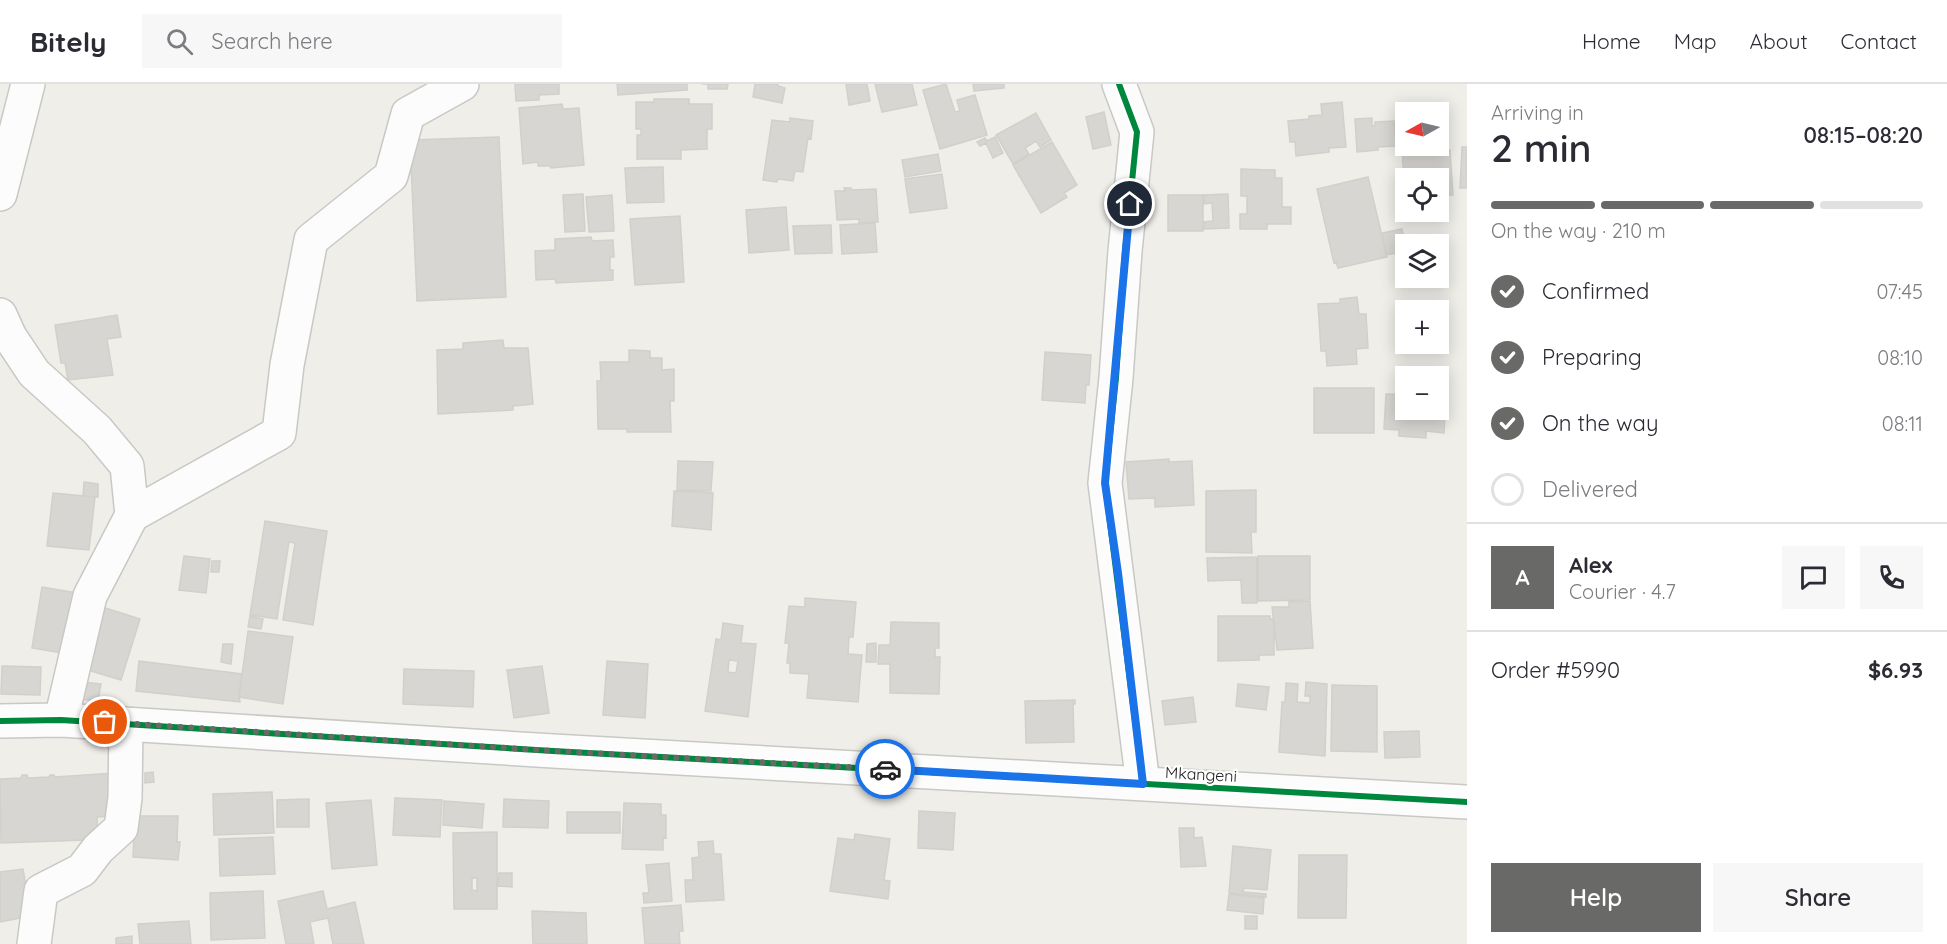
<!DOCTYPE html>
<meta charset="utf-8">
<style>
:root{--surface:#fff;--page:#f7f7f7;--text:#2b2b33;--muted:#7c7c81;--line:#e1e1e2;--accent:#696967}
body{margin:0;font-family:Quicksand,sans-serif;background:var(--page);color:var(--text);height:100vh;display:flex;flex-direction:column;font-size:22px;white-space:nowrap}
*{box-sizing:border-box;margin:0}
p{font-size:20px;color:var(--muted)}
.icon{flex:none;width:33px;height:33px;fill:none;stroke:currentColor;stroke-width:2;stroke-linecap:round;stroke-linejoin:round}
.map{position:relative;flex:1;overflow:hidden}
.drawer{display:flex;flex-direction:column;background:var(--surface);width:480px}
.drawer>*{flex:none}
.needle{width:39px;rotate:262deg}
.tools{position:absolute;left:1395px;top:18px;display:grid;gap:12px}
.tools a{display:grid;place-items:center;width:54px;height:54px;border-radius:0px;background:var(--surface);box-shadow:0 3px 15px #0003;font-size:30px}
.pin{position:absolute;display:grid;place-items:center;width:51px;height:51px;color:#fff;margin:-26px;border:3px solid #fff;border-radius:50%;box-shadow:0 2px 6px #0007}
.courier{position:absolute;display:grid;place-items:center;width:60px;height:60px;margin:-30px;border:4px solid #1a73e8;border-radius:50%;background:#fff;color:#222;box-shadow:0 2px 8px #0007}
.summary em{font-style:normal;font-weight:600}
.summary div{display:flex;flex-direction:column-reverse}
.summary{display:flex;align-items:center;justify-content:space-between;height:102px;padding:0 24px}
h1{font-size:39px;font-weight:600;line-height:45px}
.bar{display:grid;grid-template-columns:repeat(4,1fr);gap:9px 6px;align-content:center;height:72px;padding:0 24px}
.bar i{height:8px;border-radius:4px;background:var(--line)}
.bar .selected{background:var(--accent)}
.bar p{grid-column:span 4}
.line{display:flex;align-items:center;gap:15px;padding:0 24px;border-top:2px solid var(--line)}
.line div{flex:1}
.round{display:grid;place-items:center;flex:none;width:63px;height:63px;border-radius:0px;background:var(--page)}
ol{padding:0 24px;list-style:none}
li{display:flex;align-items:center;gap:18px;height:66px}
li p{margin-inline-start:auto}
li .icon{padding:6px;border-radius:50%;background:var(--accent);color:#fff;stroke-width:4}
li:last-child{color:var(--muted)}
li i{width:33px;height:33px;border:3px solid var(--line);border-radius:50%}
.action{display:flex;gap:12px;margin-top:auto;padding:12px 24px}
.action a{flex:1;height:69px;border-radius:0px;background:var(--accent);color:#fff;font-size:24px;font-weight:600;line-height:69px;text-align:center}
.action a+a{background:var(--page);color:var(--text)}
header{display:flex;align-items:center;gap:36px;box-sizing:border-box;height:84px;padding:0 30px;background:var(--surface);border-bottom:2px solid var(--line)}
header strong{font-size:28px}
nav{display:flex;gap:33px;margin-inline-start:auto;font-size:21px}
.search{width:420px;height:54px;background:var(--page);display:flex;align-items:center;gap:15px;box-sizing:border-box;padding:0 21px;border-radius:0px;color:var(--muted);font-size:22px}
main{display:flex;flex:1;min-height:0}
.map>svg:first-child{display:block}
.building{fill:#d7d6d2;stroke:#d2d0ca;stroke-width:1.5;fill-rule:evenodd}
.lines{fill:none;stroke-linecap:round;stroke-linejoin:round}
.minor-casing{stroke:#c8c8c5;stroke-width:36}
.minor{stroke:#fdfcfc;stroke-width:33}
.cycleway-casing{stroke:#fff;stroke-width:10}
.cycleway{stroke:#00873e;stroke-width:6}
.done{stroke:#696967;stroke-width:6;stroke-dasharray:0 10.8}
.route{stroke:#1a73e8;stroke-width:8}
.labels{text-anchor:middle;stroke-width:4.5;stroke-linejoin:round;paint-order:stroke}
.street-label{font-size:16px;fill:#212121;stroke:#fff}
</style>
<header>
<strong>Bitely</strong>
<div class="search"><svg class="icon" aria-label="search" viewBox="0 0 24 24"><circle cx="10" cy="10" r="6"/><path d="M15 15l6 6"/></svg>Search here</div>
<nav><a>Home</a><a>Map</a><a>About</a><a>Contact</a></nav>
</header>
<main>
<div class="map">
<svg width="1467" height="860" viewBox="0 0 1467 860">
<rect width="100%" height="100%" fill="#efeee9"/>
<!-- building -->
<path class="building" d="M515,0H559V10L539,11V16L516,17Z
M617,0H687V6L618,11Z
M702,0H728L727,5H708V0Z
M755,0H778V2L785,4L782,19L753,13Z
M846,0H867L870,17L849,21Z
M875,0H912L917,21L882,28Z
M946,0L955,28L960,27L957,16L975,11L987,51L940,65L923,6Z
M973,0H1004V4L974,7Z
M654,15H689V20H712V45H707V65L681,66V75H637V51H641V45H636V18H654Z
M1342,18L1346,63L1329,64V68L1296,72L1295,58H1290L1288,37L1309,35V32L1322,31L1321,20Z
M562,20L563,25L579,24L584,81L551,84L550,82H538V78L523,80L519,24Z
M1104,28L1111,61L1093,65L1086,33Z
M1036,29L1051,56L1040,63L1036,57L1025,64L1029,70L1013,80L996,51Z
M790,34L813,37L811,55L808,54L803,88L795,87L793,97L778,95L777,98L763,96L772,36L790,38Z
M1372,34V42H1375V38L1394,37L1396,62L1378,63V66L1357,68L1355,35Z
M1400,35H1406V60H1401Z
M499,53L506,213L417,217L410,56Z
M995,53L1003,69L993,74L986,59L980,62L977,58L985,54L987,57Z
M1052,58L1077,101L1064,109L1067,113L1041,129L1013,81Z
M1435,62V67L1450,66L1453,111L1438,112V94H1406L1405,114L1402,64Z
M1462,63H1467V104H1460Z
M938,70L941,87L905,93L902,76Z
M663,83L664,118L627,119L625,84Z
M1241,85L1275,86V94H1282V123H1291V140H1267V145H1240V130H1247V112H1241Z
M942,90L947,124L910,129L905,95Z
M1368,93L1387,173L1338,184L1336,178L1334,179L1317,105Z
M844,104H851V106L876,105L878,138L859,139V135L837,136L835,107H845Z
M583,110L585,147L565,148L563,111Z
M1228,110L1229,144L1204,145V138L1213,137L1212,119L1204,120V111Z
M612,111L614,147L589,148L586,113Z
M1168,111H1203V147H1168Z
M786,123L789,166L749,169L746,126Z
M680,132L684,198L635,201L630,135Z
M875,139L877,168L842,170L840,141Z
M831,141L832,169L795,170L793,142Z
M1402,145L1406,167L1386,171L1382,149Z
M591,153L592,157L613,156L614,173H610V186H613V196L556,199L555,195L536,196L535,167L555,166V155Z
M1357,213L1359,230H1366L1368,264L1356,265L1357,280L1327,282L1326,267H1321L1318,220L1340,219V215Z
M117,231L121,253L107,255L113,291L68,296L65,279H61L55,241Z
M503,256L504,264H528L533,320L513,322V326L438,330L437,266L463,265V259Z
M629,266L650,267V274H662V286L674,285V317H670L671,348H627V345H598L597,297H601L600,278H629Z
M1045,268L1091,271L1089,301H1086L1085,319L1042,316Z
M1314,304H1374V349H1314Z
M1386,310L1406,311V326H1438V319H1441L1440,330L1445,331L1444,349L1426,347V354L1399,352V346L1384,345Z
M1169,375V378L1192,377L1194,421L1155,423V414L1129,415L1126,378Z
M678,377L713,378L711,407L677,406Z
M84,398L98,400V413L83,412Z
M1256,406V448H1251L1252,469L1206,468V407Z
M674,407L713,409L711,446L672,442Z
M53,409L95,413L89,466L47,462Z
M265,437L327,447L313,541L283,536L295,459L289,458L277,535L250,531Z
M184,472L210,475L206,509L179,506Z
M1258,472H1310V516L1258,517Z
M1257,473V519H1242L1241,496L1208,497L1207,474Z
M212,477H220L219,488H211Z
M42,503L84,510L73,571L32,564Z
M805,514L856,518L853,553H849L848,570L862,571L858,618L807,614L809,590L790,589V579H787L789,559H785L789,522L805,523Z
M1310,517L1313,564L1277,566L1272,523H1289V518Z
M96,521L140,535L121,596L81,584Z
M250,532L263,535L261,545L248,543Z
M1218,532H1270V535H1273L1274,542V571H1259V576L1218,577Z
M891,538L939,539V564H935V573H940L939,610L890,609V580H878L879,561H890Z
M723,539L743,542L741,559L756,560L748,633L705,627L716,555L721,556ZM729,576L738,577L736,589L728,588Z
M248,547L293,553L283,620L239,613Z
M876,559V578H866L867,560Z
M223,560H233L231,580L221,578Z
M139,577L242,590L239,611L240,618L136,607Z
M607,577L648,580L645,634L603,631Z
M2,582L41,583L40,611L1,610Z
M542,582L549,629L514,634L507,586Z
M404,585L474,587L473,623L403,620Z
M82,598L101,600L98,617L79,615Z
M1306,598L1327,600L1325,672L1279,668L1282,618H1285L1286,599L1298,600L1297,618L1310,619V612H1305Z
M1238,600L1269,603L1266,626L1236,622Z
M1332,601L1377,602V668L1331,667Z
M1193,613L1196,638L1165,641L1162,617Z
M1075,616V620H1073L1074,658L1026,659L1025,617Z
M1419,647L1420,673L1385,674L1384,648Z
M153,688L154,698L145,699V689Z
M115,689L117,732L97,733L98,749L94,752L85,753L86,756L1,759L0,695L21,694L22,691H27L28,694L49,693L50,691H54L55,693Z
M272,708L274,749L214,751L213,710Z
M395,714L442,716L440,753L393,751Z
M309,715V743H277V716Z
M504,715L549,717L548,744L503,743Z
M371,716L377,781L332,785L326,719Z
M444,717L484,720L482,744L443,741Z
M624,719L661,720V731H666V754L663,753V766L622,765Z
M919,727L955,729L953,766L918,764Z
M567,728H620V749H567Z
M135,732H178L177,758H180L178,776L133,773Z
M1179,744H1194V754L1202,753L1206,782L1181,783Z
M497,748V825H454L453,749ZM472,794H477V807L472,806Z
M855,750L890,755L884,796L890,797L888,815L830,807L838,754L854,756Z
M273,753L275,790L220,792L219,755Z
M713,757L714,770H721L724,816L686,818L685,796H693L692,774L699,773L698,758Z
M1233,762L1271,766L1267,806L1244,804L1243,808L1266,810V813L1229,809Z
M1299,771H1347L1346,834H1298Z
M669,779L672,817L644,819L643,809H649L646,781Z
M23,785L31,832L0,838V788Z
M499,789H512V803L498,802Z
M263,807L265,854L211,856L210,809Z
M323,807L327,825L355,818L364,860H333L328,834L310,838L314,860H286L278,817Z
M1229,810L1264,814L1263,830L1227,826Z
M681,821L683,847H679L680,860H645L642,824Z
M532,827L586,829L587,860H533Z
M1245,832H1257V845H1245Z
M189,837L191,860H140L138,840Z
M132,852V860H116V854Z"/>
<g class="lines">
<!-- minor casing -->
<g class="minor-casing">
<path id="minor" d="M1119,0L1137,48L1125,167L1116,294L1105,399L1143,700
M0,110L28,0
M0,231L10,253L34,289L97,346L127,382L132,431L90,512L61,636
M132,431L279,349L287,281L311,156L391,92L408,30L462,0
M0,637L61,636L553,667L1467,718
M34,860L41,807L82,786L98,765L121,744L125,714L126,640"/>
</g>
<!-- minor -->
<use href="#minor" class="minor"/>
<!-- cycleway casing -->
<g class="cycleway-casing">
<path id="cycleway" d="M1119,0L1137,48L1125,167L1116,294L1105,399L1143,700
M0,637L61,636L553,667L1467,718"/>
</g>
<!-- cycleway -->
<use href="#cycleway" class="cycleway"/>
</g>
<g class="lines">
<!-- done -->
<path class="done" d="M105,638L553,667L885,685"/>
<!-- route -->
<path class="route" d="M885,685L1143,700L1118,489L1105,399L1130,120"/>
</g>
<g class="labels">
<!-- street labels -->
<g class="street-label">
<text transform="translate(1201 690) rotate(3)" y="6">Mkangeni</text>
</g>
</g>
</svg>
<div class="tools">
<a><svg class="needle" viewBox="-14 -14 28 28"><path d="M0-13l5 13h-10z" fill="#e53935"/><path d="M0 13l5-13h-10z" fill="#7c7c81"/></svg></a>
<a><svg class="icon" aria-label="locate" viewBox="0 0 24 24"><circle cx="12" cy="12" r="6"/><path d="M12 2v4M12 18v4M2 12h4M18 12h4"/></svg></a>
<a><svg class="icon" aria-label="layers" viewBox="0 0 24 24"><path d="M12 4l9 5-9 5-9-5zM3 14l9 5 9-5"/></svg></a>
<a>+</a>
<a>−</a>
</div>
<div class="pin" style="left:105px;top:638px;background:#ea580c"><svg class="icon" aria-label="bag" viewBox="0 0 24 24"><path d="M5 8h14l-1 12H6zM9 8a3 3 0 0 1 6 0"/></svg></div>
<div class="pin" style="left:1130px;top:120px;background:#1f2937"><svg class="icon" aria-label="home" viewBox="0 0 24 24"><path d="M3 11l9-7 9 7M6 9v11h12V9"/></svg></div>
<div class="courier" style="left:885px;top:685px"><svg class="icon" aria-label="car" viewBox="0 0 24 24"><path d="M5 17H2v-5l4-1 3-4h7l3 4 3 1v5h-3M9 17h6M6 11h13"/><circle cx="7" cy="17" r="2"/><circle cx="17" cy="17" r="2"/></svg></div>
</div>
<section class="drawer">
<div class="summary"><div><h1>2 min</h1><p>Arriving in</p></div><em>08:15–08:20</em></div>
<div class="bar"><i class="selected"></i><i class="selected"></i><i class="selected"></i><i></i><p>On the way · 210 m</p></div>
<ol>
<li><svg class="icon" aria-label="check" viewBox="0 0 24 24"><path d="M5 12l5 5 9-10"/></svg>Confirmed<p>07:45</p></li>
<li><svg class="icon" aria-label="check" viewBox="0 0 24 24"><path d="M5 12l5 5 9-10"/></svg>Preparing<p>08:10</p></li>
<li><svg class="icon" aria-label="check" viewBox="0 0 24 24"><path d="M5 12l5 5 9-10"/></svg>On the way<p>08:11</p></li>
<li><i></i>Delivered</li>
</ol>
<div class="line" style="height:108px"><b class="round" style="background:var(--accent);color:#fff">A</b><div><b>Alex</b><p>Courier · 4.7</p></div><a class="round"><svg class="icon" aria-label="chat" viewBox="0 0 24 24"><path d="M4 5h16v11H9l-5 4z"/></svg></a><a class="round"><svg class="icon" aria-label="phone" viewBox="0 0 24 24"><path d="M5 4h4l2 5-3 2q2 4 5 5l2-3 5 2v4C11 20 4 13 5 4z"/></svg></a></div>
<div class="line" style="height:78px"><div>Order #5990</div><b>$6.93</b></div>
<div class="action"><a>Help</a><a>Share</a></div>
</section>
</main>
